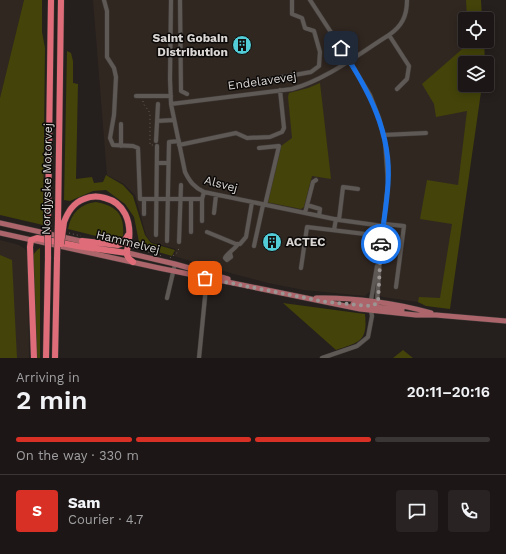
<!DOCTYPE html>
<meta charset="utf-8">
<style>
:root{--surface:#1c1716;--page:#292423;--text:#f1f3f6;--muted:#a09fa1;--line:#3a3635;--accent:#d93025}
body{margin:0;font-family:"Work Sans",sans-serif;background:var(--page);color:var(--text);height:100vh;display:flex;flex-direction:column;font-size:15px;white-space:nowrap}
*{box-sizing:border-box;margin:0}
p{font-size:13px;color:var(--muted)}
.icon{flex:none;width:22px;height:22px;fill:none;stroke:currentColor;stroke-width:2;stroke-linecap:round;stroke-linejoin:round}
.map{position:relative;height:358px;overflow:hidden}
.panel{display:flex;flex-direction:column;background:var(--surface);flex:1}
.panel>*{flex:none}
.controls{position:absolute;left:458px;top:12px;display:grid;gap:8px}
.controls a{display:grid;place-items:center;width:36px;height:36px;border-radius:4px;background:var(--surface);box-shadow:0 2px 10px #0003,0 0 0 1px var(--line);font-size:20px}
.pin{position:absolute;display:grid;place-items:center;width:34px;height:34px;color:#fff;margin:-17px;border-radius:8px;box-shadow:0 2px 6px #0006}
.courier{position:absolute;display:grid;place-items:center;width:40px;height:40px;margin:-20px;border:3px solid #1a73e8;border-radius:50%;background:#fff;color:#222;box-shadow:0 1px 5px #0007}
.head em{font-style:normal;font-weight:600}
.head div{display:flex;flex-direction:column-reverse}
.head{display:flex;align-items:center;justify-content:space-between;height:68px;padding:0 16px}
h1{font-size:26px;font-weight:600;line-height:30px}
.bar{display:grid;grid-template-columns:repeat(4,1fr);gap:6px 4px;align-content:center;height:48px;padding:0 16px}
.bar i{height:5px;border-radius:3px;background:var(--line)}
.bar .current{background:var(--accent)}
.bar p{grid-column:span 4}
.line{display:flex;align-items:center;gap:10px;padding:0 16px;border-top:1px solid var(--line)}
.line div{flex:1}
.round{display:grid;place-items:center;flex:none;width:42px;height:42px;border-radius:4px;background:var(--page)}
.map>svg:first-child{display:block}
.built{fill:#312721}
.green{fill:#43430a}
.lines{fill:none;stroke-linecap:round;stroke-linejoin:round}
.minor-casing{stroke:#3f3a38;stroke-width:5}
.major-casing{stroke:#3f3a38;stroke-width:6}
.highway-casing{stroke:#3f3a38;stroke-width:7}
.path{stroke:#65605e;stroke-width:1;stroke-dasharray:1 3;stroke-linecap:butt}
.minor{stroke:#5f5955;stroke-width:4}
.major{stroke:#ac656b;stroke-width:5}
.highway{stroke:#df6d79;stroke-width:6}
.highway-bridge-casing{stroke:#3f3a38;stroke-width:7;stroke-linecap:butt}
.highway-bridge{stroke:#df6d79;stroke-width:6}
.done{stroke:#9b9694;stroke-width:4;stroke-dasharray:0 7.2}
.route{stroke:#1a73e8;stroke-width:5}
.labels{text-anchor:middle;stroke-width:3;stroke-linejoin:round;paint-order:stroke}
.poi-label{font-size:12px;font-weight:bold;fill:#dad6d4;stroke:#0c0a09;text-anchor:end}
.street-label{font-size:12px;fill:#dad6d4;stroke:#0c0a09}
</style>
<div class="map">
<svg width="506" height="358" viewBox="0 0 506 358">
<rect width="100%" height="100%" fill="#251f1d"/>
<!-- built -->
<path class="built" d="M0,0H24L0,98Z
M93,0H472L474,19H465V41H475L465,63V85H474L445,306L383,297L369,292L365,296L304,290L268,283L234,274L174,256L176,249L151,242L146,235L135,195L124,184L107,175Z
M0,240L19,245L25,249L28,256L29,358H0Z"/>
<!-- green -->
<path class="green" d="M24,0H42V32L45,48L43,225L0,215V98Z
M466,0H481L482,19H467Z
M468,41H484L485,63H465V85H482L450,309L426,306L418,302L419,297L440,298L452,224L420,219L427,180L458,185L467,111L436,117L434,104L422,84L468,44Z
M67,51L71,53L73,61V83L78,84L76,179L92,177L94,183L103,182L106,175L123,185L133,196L145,235L151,243L175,250L172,256L141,247L139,242L134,217L125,204L106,190L93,191L70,201L64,200Z
M320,83L331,179L312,176L304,207L301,209L266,202L281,146L292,138L288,97L289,93L308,88Z
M96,202C117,206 125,215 123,236L116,241L68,229C71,213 80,204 96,202Z
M40,248V358H37L33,255L37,250Z
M0,255L12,260L17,358H0Z
M283,303L365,314C368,342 359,342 336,350Z
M403,350L413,358H393Z"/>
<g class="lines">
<!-- minor casing -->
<g class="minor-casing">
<path id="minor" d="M104,0L107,11V57L114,68L116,77L114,115L110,138L113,145L133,146L138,148L140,199H202L204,192
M171,0L170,79L171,104L185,172C190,182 194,187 204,192L339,220L383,226
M180,0L181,91L187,94
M310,0L349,60L370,95L379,118L385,141L388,183L380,256L377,303
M389,35C402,26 407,16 407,0
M261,81L311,72L319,66L320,52L314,31L305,28L302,18L292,14V0
M136,96H171
M171,104L292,89C327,79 357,55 389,35L409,66L407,79L397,89
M157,121L174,120
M383,135L426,133
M156,141L158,104
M179,145L236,133L247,138L270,137L282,132L284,128L280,90
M121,146V124
M259,148L279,146L265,205
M157,163H168
M307,205L320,209L319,216
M214,213L216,195
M305,213L313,182L316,180
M144,214V199
M339,220L343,187L358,189
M202,221V199
M384,224L404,226L396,287
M334,230L336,219
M191,232V199
M207,232L236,244H240L246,237L252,202
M156,235L157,146
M167,241L169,142L179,141
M179,242L181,185
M254,246L263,205
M230,253L231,257L227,260L225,258C226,254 235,249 238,244
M301,268L307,227L365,234L368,241L367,252
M167,298L175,264
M199,358L206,287
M322,358L357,346L368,337L372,316L370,306L377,266"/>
</g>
<!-- major casing -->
<g class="major-casing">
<path id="major" d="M0,223L85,242
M0,233L159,268L360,309L416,315H436L506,321
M124,252L175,264L228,279
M316,298C352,297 397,303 431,313
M353,304L370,306L377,303
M372,310L376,307L402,310"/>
</g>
<!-- highway casing -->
<g class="highway-casing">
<path id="highway" d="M48,220L51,0
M58,221L61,0
M64,222C68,212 73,203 84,199C91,196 98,196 105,198C125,203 131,222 129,240C129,245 126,250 127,255C128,258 130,260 133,262
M82,241L118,245L123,243L128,235
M34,358L30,247L31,240L37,238L77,246L127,253
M46,358L48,258
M55,358L57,259"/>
</g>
<!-- path -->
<path class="path" d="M143,101V103L150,113V145H153
M69,233L81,236
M133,248L162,256
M170,258L178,252L179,247"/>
<!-- minor -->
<use href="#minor" class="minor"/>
<!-- major -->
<use href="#major" class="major"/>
<!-- highway -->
<use href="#highway" class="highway"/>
<!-- highway-bridge casing -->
<g class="highway-bridge-casing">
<path id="highway-bridge" d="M61,244L64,222
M48,258V220
M57,259L58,221"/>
</g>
<!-- highway-bridge -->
<use href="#highway-bridge" class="highway-bridge"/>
</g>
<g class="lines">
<!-- done -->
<path class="done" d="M205,278L326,302L370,306L378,303L381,244"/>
<!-- route -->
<path class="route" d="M341,48C368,89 392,133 388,184C387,204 383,224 381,244"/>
</g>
<!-- icons -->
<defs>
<g id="building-disc" transform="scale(1)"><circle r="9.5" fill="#52ccd6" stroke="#0c0a09"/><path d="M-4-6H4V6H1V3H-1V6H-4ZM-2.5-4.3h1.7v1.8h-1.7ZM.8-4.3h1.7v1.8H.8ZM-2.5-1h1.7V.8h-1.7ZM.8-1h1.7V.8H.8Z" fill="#111"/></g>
</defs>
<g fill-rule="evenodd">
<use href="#building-disc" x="242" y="45"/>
<use href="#building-disc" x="272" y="242"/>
</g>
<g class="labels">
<!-- poi labels -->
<g class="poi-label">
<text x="228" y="42">Saint Gobain<tspan x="228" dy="14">Distribution</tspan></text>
<text x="286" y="246" text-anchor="start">ACTEC</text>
</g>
<!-- street labels -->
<g class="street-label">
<text transform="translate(262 81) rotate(-8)" y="4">Endelavevej</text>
<text transform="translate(47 179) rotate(-89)" y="4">Nordjyske Motorvej</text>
<text transform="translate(221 184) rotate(15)" y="4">Alsvej</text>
<text transform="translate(128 242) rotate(14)" y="4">Hammelvej</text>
</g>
</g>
</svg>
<div class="controls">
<a><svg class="icon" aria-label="locate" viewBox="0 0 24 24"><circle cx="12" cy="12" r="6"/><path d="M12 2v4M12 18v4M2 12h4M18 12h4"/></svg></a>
<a><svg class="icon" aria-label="layers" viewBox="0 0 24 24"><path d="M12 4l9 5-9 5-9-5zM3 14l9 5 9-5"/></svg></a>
</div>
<div class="pin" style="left:205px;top:278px;background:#ea580c"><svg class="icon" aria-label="bag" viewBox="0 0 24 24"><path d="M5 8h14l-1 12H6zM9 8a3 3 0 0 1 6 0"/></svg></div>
<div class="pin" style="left:341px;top:48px;background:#1f2937"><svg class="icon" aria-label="home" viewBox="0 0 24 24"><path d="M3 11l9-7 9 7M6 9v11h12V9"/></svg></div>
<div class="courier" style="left:381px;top:244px"><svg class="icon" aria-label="car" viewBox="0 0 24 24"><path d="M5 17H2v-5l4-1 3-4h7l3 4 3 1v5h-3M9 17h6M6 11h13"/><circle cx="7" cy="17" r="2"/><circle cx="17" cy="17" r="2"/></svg></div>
</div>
<section class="panel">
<div class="head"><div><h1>2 min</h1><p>Arriving in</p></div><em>20:11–20:16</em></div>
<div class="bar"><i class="current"></i><i class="current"></i><i class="current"></i><i></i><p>On the way · 330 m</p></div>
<div class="line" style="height:72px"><b class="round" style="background:var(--accent);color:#fff">S</b><div><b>Sam</b><p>Courier · 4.7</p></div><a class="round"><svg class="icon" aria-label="chat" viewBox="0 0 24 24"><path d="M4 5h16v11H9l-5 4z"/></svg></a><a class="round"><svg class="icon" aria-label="phone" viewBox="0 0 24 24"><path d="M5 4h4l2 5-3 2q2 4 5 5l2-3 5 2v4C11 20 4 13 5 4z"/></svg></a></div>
</section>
